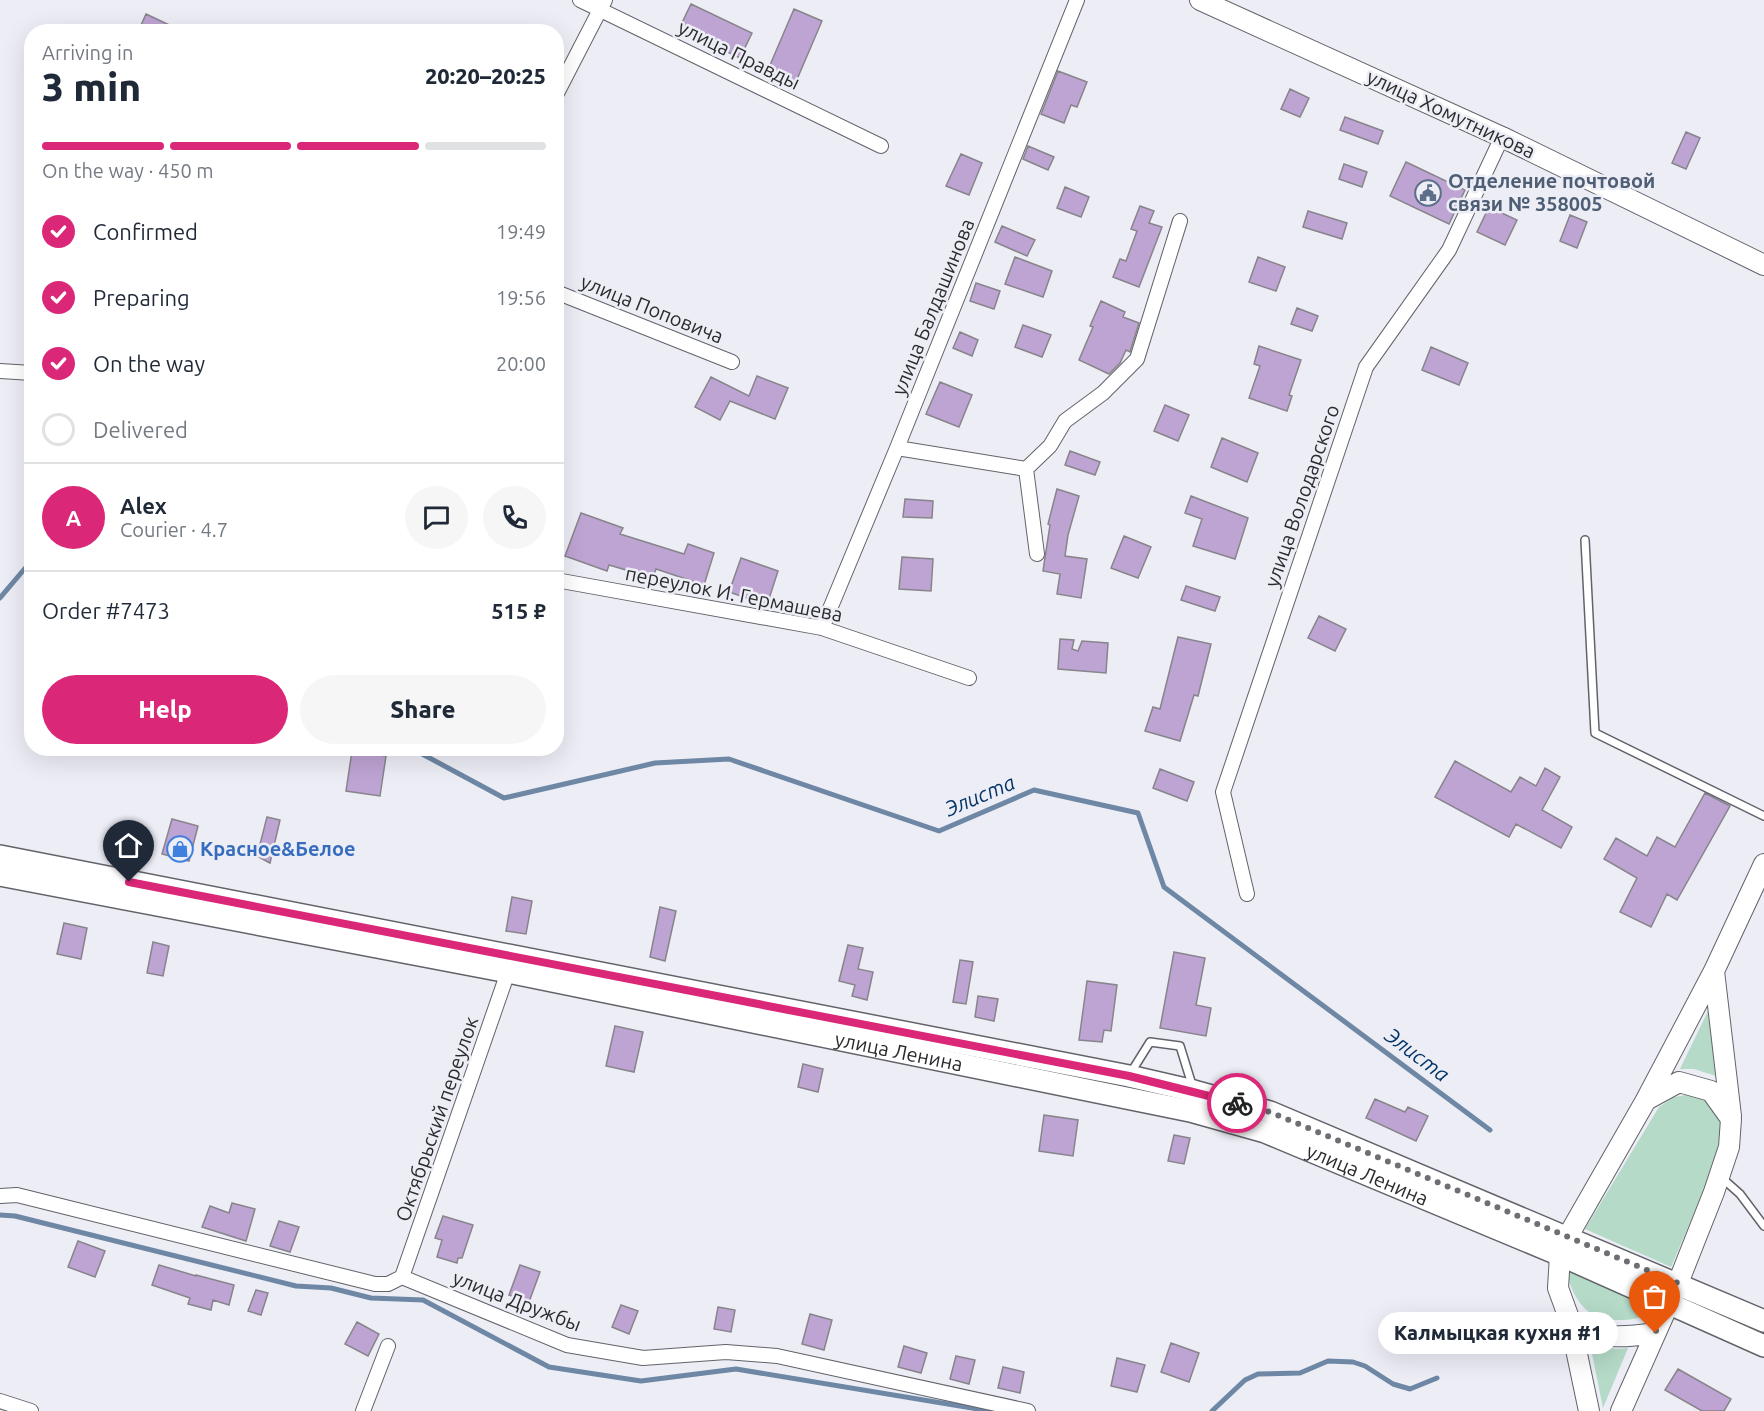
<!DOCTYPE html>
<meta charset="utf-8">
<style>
:root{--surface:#fff;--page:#f6f6f7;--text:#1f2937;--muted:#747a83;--line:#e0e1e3;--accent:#db2777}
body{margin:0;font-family:Ubuntu,sans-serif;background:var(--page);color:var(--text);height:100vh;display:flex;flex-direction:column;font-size:22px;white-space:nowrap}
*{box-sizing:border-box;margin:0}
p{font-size:20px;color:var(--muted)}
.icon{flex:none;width:33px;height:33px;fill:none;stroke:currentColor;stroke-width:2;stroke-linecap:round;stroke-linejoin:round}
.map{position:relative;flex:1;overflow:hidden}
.panel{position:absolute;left:24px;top:24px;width:540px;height:732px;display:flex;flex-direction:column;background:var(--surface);border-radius:24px;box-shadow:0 6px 24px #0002}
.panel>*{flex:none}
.pin{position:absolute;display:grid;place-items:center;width:51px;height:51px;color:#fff;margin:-62px -26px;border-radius:50% 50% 50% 0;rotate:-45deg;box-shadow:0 0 6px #0007}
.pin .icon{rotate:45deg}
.courier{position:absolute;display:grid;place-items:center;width:60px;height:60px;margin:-30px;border:4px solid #db2777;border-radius:50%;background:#fff;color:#222;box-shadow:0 2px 8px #0007}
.bubble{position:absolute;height:42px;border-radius:21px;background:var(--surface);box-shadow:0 6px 24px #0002;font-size:20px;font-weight:800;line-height:42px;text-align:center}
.headline em{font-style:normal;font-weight:800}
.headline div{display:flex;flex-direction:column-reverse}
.headline{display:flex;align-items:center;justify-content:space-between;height:102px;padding:0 18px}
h1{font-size:39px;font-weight:800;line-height:45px}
.bar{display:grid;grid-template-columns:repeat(4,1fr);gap:9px 6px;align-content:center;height:72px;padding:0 18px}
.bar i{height:8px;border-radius:4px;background:var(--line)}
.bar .active{background:var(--accent)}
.bar p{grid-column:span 4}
.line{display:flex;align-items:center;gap:15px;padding:0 18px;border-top:2px solid var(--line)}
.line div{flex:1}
.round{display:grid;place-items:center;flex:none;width:63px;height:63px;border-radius:32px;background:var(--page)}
ol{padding:0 18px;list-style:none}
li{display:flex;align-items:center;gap:18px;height:66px}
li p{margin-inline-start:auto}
li .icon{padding:6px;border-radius:50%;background:var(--accent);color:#fff;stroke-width:4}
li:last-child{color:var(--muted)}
li i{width:33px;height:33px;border:3px solid var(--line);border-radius:50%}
.primary-button{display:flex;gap:12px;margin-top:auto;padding:12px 18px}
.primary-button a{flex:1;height:69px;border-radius:36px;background:var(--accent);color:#fff;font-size:24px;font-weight:800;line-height:69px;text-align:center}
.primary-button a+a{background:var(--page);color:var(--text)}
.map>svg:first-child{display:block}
.green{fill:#b5dac7}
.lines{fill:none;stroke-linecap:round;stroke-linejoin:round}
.stream{stroke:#6e87a4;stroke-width:5}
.building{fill:#bea4d3;stroke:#87848b;stroke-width:1.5}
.lane-casing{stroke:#62636a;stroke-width:10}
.street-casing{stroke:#62636a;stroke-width:16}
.secondary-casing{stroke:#62636a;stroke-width:22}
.primary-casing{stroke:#62636a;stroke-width:24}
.lane{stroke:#fff;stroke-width:7}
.street{stroke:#fff;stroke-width:14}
.secondary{stroke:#fff;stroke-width:20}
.primary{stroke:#fff;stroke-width:21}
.done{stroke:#6e6f74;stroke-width:6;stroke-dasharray:0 10.8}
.route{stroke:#db2777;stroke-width:8}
.labels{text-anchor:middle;stroke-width:5;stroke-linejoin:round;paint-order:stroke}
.street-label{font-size:20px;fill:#2a2b2e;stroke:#ededf6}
.service-label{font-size:20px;font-weight:bold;fill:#4e5e75;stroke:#ededf6;text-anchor:start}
.shop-label{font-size:20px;font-weight:bold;fill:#366cbe;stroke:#ededf6;text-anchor:start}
.water-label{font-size:21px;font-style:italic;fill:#033668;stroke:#ededf6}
</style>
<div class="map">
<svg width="1764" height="1411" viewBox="0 0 1764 1411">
<rect width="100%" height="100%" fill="#ededf6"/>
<!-- green -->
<path class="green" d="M1708,1011L1716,1076L1694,1069H1680Z
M1686,1095L1702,1098L1712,1106L1719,1116L1722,1132L1707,1183L1671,1267L1585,1229L1659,1107L1674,1097Z
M1568,1267L1651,1306C1644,1317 1636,1320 1623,1320C1615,1320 1606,1320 1599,1318C1580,1310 1567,1287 1568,1267Z
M1590,1344L1616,1349L1628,1348L1603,1408Z"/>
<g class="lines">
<!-- stream -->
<path class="stream" d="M0,598L27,566L32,567
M411,748L504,798L655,763L729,759L939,831L1034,790L1138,813L1164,887L1490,1130
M0,1215L15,1216L296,1286L331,1288L371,1298L423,1300L549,1367L641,1381L736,1369L990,1411
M1212,1411L1245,1380L1258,1374L1300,1373L1328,1361L1353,1362L1365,1366L1393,1384L1410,1389L1437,1378"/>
</g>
<!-- building -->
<path class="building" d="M691,4L752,33L740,58L679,29Z
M794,9L822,21L795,84L767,72Z
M146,14L184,32H138Z
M1058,71L1087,82L1077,107L1071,105L1064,123L1041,114Z
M1290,89L1309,98L1300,117L1281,109Z
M1345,117L1383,131L1378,144L1340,130Z
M1686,132L1700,138L1686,169L1672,163Z
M1028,146L1054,157L1048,170L1023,159Z
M961,154L982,163L969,195L946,186Z
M1406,162L1465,190L1449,224L1390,196Z
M1344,164L1367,172L1362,187L1339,179Z
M1065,187L1089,197L1081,217L1057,208Z
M1140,206L1154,211L1149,223L1162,227L1139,287L1113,277L1120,259L1126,261L1137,231L1131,229Z
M1489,207L1517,220L1505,245L1477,232Z
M1308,211L1347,223L1342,239L1303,227Z
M1570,215L1587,222L1577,248L1560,241Z
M1002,226L1035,240L1027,256L995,242Z
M1015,257L1052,271L1043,297L1005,284Z
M1258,257L1285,267L1276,291L1249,282Z
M976,283L1000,291L994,309L970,301Z
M1101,301L1125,312L1123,317L1139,323L1130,352L1126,350L1120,363L1109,374L1079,360L1093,327L1090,326Z
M1297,308L1318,316L1312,331L1291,324Z
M1023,325L1051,335L1042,357L1015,347Z
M960,332L978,340L972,356L953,348Z
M1259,346L1301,360L1289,395L1292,396L1287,411L1249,398L1260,366L1254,364Z
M1431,347L1468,363L1459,385L1422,370Z
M757,376L788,388L775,419L730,401L720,420L695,407L711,377L749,396Z
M940,382L972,395L959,427L926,414Z
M1165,405L1189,415L1178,441L1154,431Z
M1222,438L1258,453L1247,482L1211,467Z
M1070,451L1100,462L1095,475L1065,465Z
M1057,489L1079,496L1068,535L1065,556L1087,559L1081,598L1057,594L1060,574L1043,571L1050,525L1048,524Z
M1191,496L1248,518L1235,559L1193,546L1202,519L1185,513Z
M905,499L933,501L932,518L903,517Z
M581,513L623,528L620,534L684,554L688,544L714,553L704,585L656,569L653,578L609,565L607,571L565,556Z
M1124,536L1151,547L1138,578L1111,568Z
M902,557L933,559L931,591L899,589Z
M741,558L778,571L767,605L729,592Z
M1186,586L1220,597L1215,611L1181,600Z
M1319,616L1346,629L1335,651L1308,638Z
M1178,637L1211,644L1198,696L1194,695L1180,741L1145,731L1153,707L1160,709Z
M1060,639L1074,640L1072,649L1078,651L1082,641L1108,643L1106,673L1058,669Z
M352,751L386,756L380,796L346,791Z
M1455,761L1511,792L1520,777L1536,786L1545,768L1560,777L1542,810L1572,827L1561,848L1516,824L1509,837L1435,797Z
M1160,769L1194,782L1187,801L1153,788Z
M1705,793L1730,806L1677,900L1667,894L1651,927L1620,912L1637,878L1604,859L1616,838L1647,856L1657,837L1675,847Z
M267,817L280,820L270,863L257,856Z
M172,819L198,826L189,861L162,854Z
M512,897L532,901L526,934L506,931Z
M660,907L676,911L665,961L650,957Z
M64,923L87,928L81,959L57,954Z
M153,942L169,946L163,976L147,973Z
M848,945L863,948L858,969L873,972L867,1000L852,996L855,985L839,981Z
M1174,952L1205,958L1196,1005L1211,1008L1206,1036L1160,1028Z
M960,960L973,962L966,1004L953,1002Z
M1087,981L1117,985L1111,1031L1104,1030L1102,1042L1079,1040Z
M978,996L998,999L994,1021L975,1017Z
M615,1026L643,1032L634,1072L606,1066Z
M803,1064L823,1069L818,1092L798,1087Z
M1375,1099L1405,1112L1408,1107L1428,1116L1416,1141L1366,1118Z
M1044,1115L1078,1120L1073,1156L1039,1151Z
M1174,1135L1190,1138L1184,1164L1168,1161Z
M232,1203L255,1209L246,1241L202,1227L210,1206L229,1213Z
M443,1216L473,1225L462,1258H458L457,1263L437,1257L442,1240L435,1238Z
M279,1221L299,1227L290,1252L270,1246Z
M78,1241L105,1251L95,1277L68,1267Z
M159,1265L196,1276V1275L234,1285L229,1305L213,1300L211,1310L188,1304L190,1298L152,1285Z
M520,1265L540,1272L529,1302L509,1295Z
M256,1290L268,1293L261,1315L248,1311Z
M621,1305L638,1311L629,1334L612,1327Z
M718,1307L735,1310L731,1332L714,1329Z
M810,1314L832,1320L824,1350L802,1344Z
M357,1322L379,1334L368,1356L345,1344Z
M1171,1343L1199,1353L1189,1382L1161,1372Z
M904,1346L927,1353L921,1373L898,1367Z
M956,1356L975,1360L969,1384L950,1379Z
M1117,1358L1145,1365L1137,1392L1111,1386Z
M1003,1367L1024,1372L1020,1393L998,1388Z
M1678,1369L1731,1399L1724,1411H1702L1665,1390Z"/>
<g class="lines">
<!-- lane casing -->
<g class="lane-casing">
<path id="lane" d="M1585,540L1595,733L1764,816
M1130,1074L1150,1042L1180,1046L1193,1088
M1722,1178L1740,1194L1764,1226"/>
</g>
<!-- street casing -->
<g class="street-casing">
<path id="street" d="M580,0L881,146
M556,95L605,0
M556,292L732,362
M0,371L32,373
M897,448L1026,469L1050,446L1065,421L1103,393L1137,359L1180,221
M1026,469L1037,554
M556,580L822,628L969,678
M822,628L897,448L1077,0
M1247,894L1223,792L1366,367L1449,250L1502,137
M0,1196L17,1195L375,1284H388L402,1277L567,1345L643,1358L726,1352L777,1356L1028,1411
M402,1277L508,972
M0,1401L31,1411
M363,1411L388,1346"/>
</g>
<!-- secondary casing -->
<g class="secondary-casing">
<path id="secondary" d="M1200,0L1502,137L1764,265
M1714,971L1731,1116
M1570,1321C1601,1340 1621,1338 1655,1333
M1589,1411L1570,1321L1558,1288L1560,1255L1568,1236L1646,1100L1714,971L1764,864
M1621,1411L1678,1283L1714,1192L1729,1147L1731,1119L1711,1091L1679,1082L1646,1100"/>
</g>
<!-- primary casing -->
<g class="primary-casing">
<g id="primary">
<path d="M0,856L1129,1076L1194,1091L1270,1112L1764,1321"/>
<path id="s1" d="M0,875L508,972L1190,1111L1265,1132L1560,1255L1764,1346"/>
</g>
</g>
<!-- lane -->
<use href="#lane" class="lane"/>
<!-- street -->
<use href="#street" class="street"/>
<!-- secondary -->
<use href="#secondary" class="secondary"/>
<!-- primary -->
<use href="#primary" class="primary"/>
</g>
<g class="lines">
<!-- done -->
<path class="done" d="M1237,1103L1270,1112L1678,1283L1655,1333"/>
<!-- route -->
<path class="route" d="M129,882L1129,1076L1237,1103"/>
</g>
<!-- icons -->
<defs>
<g id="civic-ring" transform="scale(1.35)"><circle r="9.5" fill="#ededf6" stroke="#5c6f8a" stroke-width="1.5"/><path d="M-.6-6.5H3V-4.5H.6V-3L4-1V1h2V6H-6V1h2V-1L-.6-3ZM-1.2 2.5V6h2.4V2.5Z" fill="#5c6f8a"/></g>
<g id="shop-ring" transform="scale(1.35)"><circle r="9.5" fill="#ededf6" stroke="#3f7fe0" stroke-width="1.5"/><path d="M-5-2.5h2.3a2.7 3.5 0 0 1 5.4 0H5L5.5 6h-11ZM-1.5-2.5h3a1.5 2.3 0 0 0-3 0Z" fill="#3f7fe0"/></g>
</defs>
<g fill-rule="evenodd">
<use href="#civic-ring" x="1428" y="193"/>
<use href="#shop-ring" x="180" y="849"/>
</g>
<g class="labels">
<!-- street labels -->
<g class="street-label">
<text transform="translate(739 55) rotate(26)" y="7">улица Правды</text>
<text transform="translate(1451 114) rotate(25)" y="7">улица Хомутникова</text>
<text transform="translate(933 307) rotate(-68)" y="7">улица Балдашинова</text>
<text transform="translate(652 309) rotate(22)" y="7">улица Поповича</text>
<text transform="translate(1302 496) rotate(-71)" y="7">улица Володарского</text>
<text transform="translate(734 594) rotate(11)" y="7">переулок И. Гермашева</text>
<text dy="7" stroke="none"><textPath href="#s1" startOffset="916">улица Ленина</textPath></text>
<text transform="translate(437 1119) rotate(-71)" y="7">Октябрьский переулок</text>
<text dy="7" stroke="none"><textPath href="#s1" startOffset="1402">улица Ленина</textPath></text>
<text transform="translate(517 1301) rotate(21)" y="7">улица Дружбы</text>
</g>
<!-- service labels -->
<g class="service-label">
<text x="1448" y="188">Отделение почтовой<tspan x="1448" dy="23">связи № 358005</tspan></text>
</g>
<!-- shop labels -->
<g class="shop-label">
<text x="200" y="856">Красное&amp;Белое</text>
</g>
<!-- water labels -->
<g class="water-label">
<text transform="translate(980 796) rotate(-23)" y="7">Элиста</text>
<text transform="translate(1417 1055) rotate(37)" y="7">Элиста</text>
</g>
</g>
</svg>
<div class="pin" style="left:1655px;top:1333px;background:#ea580c"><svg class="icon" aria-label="bag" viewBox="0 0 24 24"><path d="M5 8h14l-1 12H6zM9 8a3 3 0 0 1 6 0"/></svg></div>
<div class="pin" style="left:129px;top:882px;background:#1f2937"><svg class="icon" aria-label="home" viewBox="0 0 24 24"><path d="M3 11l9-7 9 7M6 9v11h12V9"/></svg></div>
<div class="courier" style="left:1237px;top:1103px"><svg class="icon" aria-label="bike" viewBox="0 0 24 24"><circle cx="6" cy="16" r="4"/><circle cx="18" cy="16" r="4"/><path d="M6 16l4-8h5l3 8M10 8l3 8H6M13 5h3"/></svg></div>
<div class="bubble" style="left:1378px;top:1312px;width:240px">Калмыцкая кухня #1</div>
<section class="panel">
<div class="headline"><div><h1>3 min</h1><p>Arriving in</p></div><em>20:20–20:25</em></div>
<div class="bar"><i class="active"></i><i class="active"></i><i class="active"></i><i></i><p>On the way · 450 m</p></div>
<ol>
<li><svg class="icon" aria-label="check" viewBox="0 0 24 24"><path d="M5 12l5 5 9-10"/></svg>Confirmed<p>19:49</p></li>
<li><svg class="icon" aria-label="check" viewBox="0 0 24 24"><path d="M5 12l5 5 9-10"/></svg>Preparing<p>19:56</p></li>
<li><svg class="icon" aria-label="check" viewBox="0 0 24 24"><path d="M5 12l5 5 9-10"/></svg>On the way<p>20:00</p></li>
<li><i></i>Delivered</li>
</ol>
<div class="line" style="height:108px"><b class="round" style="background:var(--accent);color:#fff">A</b><div><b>Alex</b><p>Courier · 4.7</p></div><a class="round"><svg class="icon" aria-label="chat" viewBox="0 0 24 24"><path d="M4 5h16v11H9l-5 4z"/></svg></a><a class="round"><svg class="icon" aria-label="phone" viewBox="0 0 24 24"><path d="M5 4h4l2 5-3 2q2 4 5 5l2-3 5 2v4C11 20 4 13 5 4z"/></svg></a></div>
<div class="line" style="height:78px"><div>Order #7473</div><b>515 ₽</b></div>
<div class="primary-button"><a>Help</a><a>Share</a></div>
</section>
</div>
